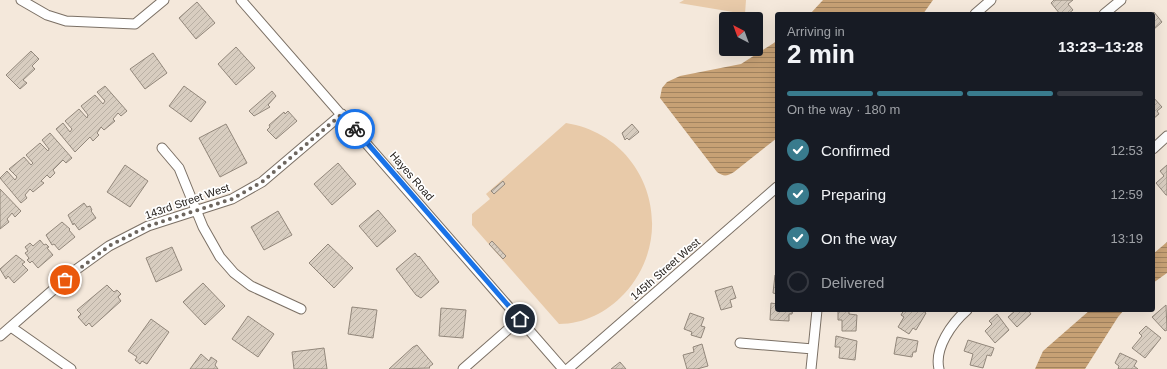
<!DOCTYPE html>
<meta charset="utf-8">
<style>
:root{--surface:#171b24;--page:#20242c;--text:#f1f3f6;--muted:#9ea1a6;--line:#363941;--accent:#397b8d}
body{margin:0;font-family:Helvetica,sans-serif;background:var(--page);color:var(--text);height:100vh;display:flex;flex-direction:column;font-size:15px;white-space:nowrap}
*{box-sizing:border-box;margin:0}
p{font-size:13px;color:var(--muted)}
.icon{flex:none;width:22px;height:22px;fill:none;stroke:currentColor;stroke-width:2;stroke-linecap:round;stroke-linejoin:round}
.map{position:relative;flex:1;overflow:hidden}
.panel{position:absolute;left:775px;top:12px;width:380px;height:300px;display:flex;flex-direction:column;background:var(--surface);border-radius:4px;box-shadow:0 4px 16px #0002}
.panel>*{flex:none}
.needle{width:26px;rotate:319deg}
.buttons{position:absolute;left:719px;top:12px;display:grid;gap:8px}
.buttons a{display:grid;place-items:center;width:44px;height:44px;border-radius:4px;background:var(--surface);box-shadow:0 4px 16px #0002;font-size:20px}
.pin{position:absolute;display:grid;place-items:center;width:34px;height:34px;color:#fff;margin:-17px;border:2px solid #fff;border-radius:50%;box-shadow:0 1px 4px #0007}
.courier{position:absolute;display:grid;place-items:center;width:40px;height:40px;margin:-20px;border:3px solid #1a73e8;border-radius:50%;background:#fff;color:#222;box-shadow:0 1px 5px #0007}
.head em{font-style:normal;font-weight:600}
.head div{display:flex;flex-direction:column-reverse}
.head{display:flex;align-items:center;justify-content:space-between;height:68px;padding:0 12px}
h1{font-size:26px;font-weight:600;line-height:30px}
.bar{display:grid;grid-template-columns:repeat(4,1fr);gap:6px 4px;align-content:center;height:48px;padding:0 12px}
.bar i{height:5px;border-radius:3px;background:var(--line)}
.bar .on{background:var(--accent)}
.bar p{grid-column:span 4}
ol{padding:0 12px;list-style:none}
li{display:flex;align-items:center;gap:12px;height:44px}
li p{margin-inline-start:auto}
li .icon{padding:4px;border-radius:50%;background:var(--accent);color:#fff;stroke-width:4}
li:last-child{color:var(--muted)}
li i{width:22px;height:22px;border:2px solid var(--line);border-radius:50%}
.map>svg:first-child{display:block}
.pitch{fill:#e8caa9}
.water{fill:url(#water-rules)}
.building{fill:url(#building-hatch);stroke:#92877b}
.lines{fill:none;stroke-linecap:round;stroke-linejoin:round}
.minor-casing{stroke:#7b7065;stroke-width:11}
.minor{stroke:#fff;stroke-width:9}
.done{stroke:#6d665f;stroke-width:4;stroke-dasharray:0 7.2}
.route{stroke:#1a73e8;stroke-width:5}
.labels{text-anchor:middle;stroke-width:3.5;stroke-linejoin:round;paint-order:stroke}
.street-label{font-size:11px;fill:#25201c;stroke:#fff}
</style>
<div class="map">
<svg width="1167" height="369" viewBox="0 0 1167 369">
<defs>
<pattern id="water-rules" width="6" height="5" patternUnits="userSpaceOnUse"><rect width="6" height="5" fill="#c7a175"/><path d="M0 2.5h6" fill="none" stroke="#a1835f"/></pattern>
<pattern id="building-hatch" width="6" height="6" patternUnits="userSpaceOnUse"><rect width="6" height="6" fill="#d8cdc0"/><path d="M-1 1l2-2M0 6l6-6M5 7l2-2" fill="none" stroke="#b9b0a4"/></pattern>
</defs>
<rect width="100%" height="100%" fill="#f4e8db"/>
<!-- pitch -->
<path class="pitch" d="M684,0H746L745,14L679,3Z
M566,123C648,136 680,234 624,294C607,312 584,324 559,324L472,225V214L490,199L486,194Z"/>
<!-- water -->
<path class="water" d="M823,0H933L923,14H810Z
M777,41V138L734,172C727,176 724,177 717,172L660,98L662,88L667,82L680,76L741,64Z
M1167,242V273L1153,283V254Z
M1090,310H1124L1118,317L1085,369H1035L1043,351Z"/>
<!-- building -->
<path class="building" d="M1054,0H1073L1068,4L1073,10L1068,14H1060L1051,3Z
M197,2L215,23L196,39L179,18Z
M1154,12L1162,22L1153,30L1152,14Z
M236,47L255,68L236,85L218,64Z
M31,51L39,59L32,66L35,69L23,80L27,83L20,89L6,75Z
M153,53L167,73L145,89L130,69Z
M105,86L127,111L121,116L118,113L113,119L115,121L104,130L101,127L97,133L99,135L93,141L90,137L75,152L56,129L63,123L70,132L72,129L65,121L79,109L87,118L88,115L81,106L95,95L103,104L105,101L97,92Z
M184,86L206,102L191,122L169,106Z
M272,91L276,96L268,105L270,107L254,116L249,111Z
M1153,97L1162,107L1157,111L1159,114L1153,119Z
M288,111L297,121L276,139L267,130L270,127L269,125L284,112L285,114Z
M226,124L247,163L220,177L199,138Z
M632,124L639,132L629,140L627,138L625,140L622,133Z
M50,133L72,158L66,163L63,160L53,170L55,173L50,178L47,175L41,181L44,183L33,192L30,189L25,195L27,198L21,203L0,178L7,171L15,180L17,177L9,169L24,157L31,165L33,163L26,155L40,143L48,151L49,149L42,140Z
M338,163L356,184L332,205L314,184Z
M125,165L148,181L130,207L107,192Z
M1167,165V195H1166L1156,183L1164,176L1160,171Z
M503,181L505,184L494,194L491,191Z
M0,189L21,211L15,217L12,213L7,219L9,222L0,229Z
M84,203L87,207L90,206L92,210L91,211L96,218L79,230L74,223L73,225L68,215Z
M378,210L396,231L377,247L359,226Z
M278,211L292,235L264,250L251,227Z
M62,222L70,229L69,230L75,237L59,250L54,244L52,245L46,235Z
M40,240L44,245L46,244L49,247L47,248L53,255L38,268L32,261L30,263L27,260L29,258L25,253L28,251L25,247L30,243L33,246Z
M492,241L506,256L503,259L489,244Z
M328,244L353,268L334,288L309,263Z
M172,247L182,270L156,282L146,258Z
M415,253L418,257L419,256L439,282L421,298L416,295L396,269Z
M16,255L25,262L22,264L28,270L14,283L8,276L6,279L0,269Z
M775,275H777V294L773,293Z
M203,283L225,306L205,325L183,302Z
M107,285L114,292L117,290L121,294L118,297L121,301L92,327L89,323L86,326L78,317L81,314L77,310Z
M732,286L736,298L730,300L732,307L721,310L715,291Z
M771,303L777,304V310H793L792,314H789V321L770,320Z
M1166,305L1167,330L1165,331L1152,317Z
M352,307L377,310L373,338L348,334Z
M441,308L466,310L463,338L439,336Z
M838,310H849V314L857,315L856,331H842V320H838Z
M904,310H922L926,313L916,330L913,328L909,334L898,327L904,317L901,315Z
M1016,310H1028L1031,314L1017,327L1008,317Z
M690,313L704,318L701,326L705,327L701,338L691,335L692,332L684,329Z
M997,314L1009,330L995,343L985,331L992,324L989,321Z
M248,316L274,334L258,357L232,339Z
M151,319L169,332L147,364L142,361L140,364L135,360L137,357L128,351Z
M1146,326L1161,338L1145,358L1132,348L1142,336L1139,333Z
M836,336L857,341L855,360L839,358L840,347H835Z
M897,337L918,341L916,352H913L912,357L894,354Z
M968,340L994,348L991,356L987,355L983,368L970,365L973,354L964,351Z
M702,344L708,366L697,369H687L683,355L694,352L693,347Z
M417,345L433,364L429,367L430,368L389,369L413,347Z
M324,348L327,369H294L292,352Z
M1120,353L1137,361L1134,366L1138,369H1118L1119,366L1115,363Z
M201,354L209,361L211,357L217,361L215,365L218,369H190Z
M620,362L626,369H611Z"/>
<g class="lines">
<!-- minor casing -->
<g class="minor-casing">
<path id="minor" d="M21,0L47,15L66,21L135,24L164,0
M241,0L563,369
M975,14L991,0
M1104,14L1121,0
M162,148L179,168L203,227L220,257L234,273L251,286L301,309
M1153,149L1167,136
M11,327L71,369
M0,336L77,269L109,246L148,226L232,199L262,182L342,114
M740,343L813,349
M463,369L520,319
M568,369L777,187
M811,369L817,310
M939,369C934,348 952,323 967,310"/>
</g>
<!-- minor -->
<use href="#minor" class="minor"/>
</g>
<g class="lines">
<!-- done -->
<path class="done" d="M65,280L109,246L148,226L232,199L262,182L342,114L355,129"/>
<!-- route -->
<path class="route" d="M355,129L520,319"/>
</g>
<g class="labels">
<!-- street labels -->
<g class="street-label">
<text transform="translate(412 176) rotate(49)" y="4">Hayes Road</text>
<text transform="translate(187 201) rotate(-19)" y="4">143rd Street West</text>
<text transform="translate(665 269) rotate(-41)" y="4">145th Street West</text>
</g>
</g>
</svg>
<div class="buttons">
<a><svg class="needle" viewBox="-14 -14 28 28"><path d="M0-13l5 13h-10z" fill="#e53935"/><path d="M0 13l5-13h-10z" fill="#9ea1a6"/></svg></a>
</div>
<div class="pin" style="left:65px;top:280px;background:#ea580c"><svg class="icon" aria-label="bag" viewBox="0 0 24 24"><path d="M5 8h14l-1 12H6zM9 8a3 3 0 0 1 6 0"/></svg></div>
<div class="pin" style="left:520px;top:319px;background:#1f2937"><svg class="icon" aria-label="home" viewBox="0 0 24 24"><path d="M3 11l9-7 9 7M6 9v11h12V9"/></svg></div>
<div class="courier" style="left:355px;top:129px"><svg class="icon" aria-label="bike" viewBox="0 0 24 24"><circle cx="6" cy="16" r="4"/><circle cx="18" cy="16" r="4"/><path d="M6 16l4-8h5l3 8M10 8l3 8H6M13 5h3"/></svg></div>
<section class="panel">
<div class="head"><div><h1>2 min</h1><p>Arriving in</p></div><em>13:23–13:28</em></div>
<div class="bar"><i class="on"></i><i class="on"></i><i class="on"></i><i></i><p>On the way · 180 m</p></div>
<ol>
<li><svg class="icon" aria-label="check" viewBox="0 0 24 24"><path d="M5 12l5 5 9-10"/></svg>Confirmed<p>12:53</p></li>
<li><svg class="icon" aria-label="check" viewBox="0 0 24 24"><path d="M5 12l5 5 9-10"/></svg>Preparing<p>12:59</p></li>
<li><svg class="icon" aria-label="check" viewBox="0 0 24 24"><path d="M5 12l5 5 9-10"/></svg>On the way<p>13:19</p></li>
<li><i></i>Delivered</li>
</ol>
</section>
</div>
